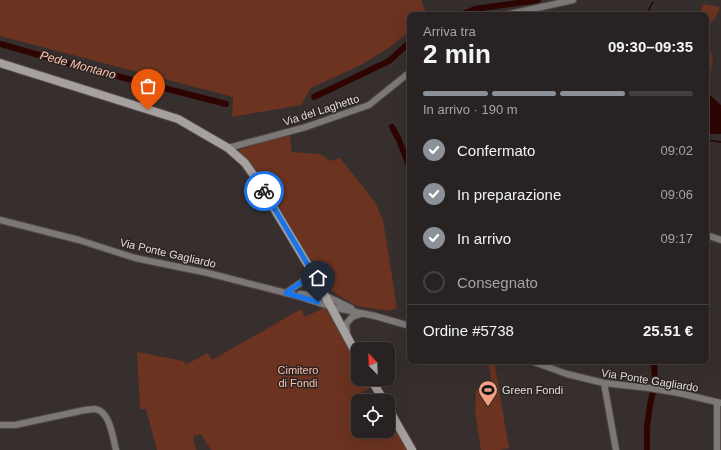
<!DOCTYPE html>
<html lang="it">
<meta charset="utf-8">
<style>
:root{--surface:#282322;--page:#342f2f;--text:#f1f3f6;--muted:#a5a4a5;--line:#444040;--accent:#8c9099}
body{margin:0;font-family:Arial,sans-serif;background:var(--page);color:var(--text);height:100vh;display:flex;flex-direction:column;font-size:15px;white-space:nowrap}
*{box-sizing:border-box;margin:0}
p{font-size:13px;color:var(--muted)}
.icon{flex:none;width:22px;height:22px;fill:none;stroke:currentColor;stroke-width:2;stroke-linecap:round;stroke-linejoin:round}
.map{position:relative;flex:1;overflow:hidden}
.details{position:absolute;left:407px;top:12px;width:302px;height:352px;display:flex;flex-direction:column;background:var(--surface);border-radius:8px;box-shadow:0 4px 16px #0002,0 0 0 1px var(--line)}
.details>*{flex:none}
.needle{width:26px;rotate:337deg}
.fabs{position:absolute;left:351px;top:342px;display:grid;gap:8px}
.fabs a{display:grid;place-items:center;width:44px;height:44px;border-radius:8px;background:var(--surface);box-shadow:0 4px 16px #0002,0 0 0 1px var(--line);font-size:20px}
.pin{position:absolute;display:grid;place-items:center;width:34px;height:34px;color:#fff;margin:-41px -17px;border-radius:50% 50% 50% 0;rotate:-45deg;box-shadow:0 0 4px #0007}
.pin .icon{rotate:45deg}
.courier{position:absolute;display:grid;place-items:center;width:40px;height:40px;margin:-20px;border:3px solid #1a73e8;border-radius:50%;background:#fff;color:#222;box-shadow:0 1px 5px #0007}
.overview em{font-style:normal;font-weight:600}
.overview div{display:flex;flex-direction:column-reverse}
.overview{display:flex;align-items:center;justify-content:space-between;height:68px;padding:0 16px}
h1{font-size:26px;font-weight:600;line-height:30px}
.bar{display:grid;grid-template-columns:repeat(4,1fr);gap:6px 4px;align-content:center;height:48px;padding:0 16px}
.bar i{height:5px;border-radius:3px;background:var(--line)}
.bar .current{background:var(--accent)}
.bar p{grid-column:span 4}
.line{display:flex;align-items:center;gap:10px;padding:0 16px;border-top:1px solid var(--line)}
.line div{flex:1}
ol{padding:0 16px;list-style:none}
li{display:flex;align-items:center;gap:12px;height:44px}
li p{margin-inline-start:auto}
li .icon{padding:4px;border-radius:50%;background:var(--accent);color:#fff;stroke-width:4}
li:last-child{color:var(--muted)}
li i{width:22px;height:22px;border:2px solid var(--line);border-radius:50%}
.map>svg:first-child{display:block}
.green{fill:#6b3320}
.water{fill:#2d0400}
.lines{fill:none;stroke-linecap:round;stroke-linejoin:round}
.stream{stroke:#2d0400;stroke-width:1.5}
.canal{stroke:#2d0400;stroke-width:6}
.minor-casing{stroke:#524b49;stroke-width:8}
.secondary-casing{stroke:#524b49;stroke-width:10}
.minor{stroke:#7c7877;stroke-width:6}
.secondary{stroke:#a6a09e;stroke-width:8}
.done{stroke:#a6a09f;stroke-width:4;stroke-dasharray:0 7.2}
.route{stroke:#1a73e8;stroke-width:5}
.labels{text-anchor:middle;stroke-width:3;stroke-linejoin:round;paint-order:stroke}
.street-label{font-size:11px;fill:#e2dddc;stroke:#2c2523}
.park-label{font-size:11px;fill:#fbc0ad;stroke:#2c2523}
.poi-label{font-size:11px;fill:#e2dddc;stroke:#2c2523;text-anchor:start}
.water-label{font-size:12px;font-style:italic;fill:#fabfac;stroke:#2c2523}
</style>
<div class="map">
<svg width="721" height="450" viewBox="0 0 721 450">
<rect width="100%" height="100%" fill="#362f2d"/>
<!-- green -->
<path class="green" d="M0,0H421L427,15H410V31L390,47L361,65L311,88L301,105L232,117L233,97L0,36Z
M703,4L720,7L715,18L706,28V15H699Z
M706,40L713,58L707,92H706Z
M290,134L291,148L292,152L320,154L331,161L340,158L375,202L383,220L397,308L389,311L357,306L336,294L319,277L251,163L238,150Z
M325,307L358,365V379H367L371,387L353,398L358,407L357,409L358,411V431H369L374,439L395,429L407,450H211L201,434L193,436L196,450H157L146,409H140L137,352L184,361L185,365L208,353L212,360L301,309L305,317Z
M488,361H494L509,448L500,450H481L475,412L476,391L479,388L490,386L492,383Z"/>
<!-- water -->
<path class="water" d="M706,92L721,105V134H706Z"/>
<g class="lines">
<!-- stream -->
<path class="stream" d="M649,12V9L653,2
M706,140L721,142"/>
<!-- canal -->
<path class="canal" d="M460,15L475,9L538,0
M0,44L74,65L226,104
M314,97L389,61L410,42
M392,127L399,140L410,168
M647,450V427L650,405L655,383L654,361"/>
<!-- minor casing -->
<g class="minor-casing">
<path id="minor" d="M505,15L573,0
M228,148L306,127L369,105L410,72
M0,220L79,240L135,258L208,273L294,295L332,307L375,316L410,326
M706,235L721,240
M286,293L303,281L311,270
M300,294L326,296L351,308
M347,334L346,324L352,317L361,314
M531,361L567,374L604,383L649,388L679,393L721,403
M604,383L616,450
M0,425H15L85,410C88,410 92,409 95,409C110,411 113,438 116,450
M717,450V402"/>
</g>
<!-- secondary casing -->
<g class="secondary-casing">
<path id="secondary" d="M0,63L178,119L228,148L245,163L257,180L311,270L358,357
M371,379L384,401
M388,408L412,450"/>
</g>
<!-- minor -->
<use href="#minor" class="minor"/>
<!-- secondary -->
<use href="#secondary" class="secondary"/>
</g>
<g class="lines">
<!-- done -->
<path class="done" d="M148,110L178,120L228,148L244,163L257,180L264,191"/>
<!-- route -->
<path class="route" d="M264,191L311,270L303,281L286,293L318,302"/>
</g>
<!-- icons -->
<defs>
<g id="stadium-pin" transform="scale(1)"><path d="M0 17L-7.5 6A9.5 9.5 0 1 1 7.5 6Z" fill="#f39f83" stroke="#2c2523"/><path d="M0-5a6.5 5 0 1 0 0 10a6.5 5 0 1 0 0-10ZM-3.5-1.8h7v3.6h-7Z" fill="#111"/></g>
</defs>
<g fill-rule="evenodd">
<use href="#stadium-pin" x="488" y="390"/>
</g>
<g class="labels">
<!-- street labels -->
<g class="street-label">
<text transform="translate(321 110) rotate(-18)" y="4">Via del Laghetto</text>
<text transform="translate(168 253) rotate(13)" y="4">Via Ponte Gagliardo</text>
<text transform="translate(650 380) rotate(9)" y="4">Via Ponte Gagliardo</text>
</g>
<!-- park labels -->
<g class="park-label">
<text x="298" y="374">Cimitero<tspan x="298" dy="13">di Fondi</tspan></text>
</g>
<!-- poi labels -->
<g class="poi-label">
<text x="502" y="394">Green Fondi</text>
</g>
<!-- water labels -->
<g class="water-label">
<text transform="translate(78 65) rotate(15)" y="4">Pede Montano</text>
</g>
</g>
</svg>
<div class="fabs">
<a><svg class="needle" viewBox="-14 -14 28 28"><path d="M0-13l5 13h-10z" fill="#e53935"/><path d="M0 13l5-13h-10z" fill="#a5a4a5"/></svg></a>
<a><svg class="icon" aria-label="locate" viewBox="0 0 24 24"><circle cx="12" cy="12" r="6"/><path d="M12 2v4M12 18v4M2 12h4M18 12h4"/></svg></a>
</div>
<div class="pin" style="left:148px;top:110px;background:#ea580c"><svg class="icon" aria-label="bag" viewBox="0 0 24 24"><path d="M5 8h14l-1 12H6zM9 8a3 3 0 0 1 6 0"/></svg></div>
<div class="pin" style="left:318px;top:302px;background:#1f2937"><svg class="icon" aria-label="home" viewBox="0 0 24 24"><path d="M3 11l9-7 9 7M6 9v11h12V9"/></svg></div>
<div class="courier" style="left:264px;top:191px"><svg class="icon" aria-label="bike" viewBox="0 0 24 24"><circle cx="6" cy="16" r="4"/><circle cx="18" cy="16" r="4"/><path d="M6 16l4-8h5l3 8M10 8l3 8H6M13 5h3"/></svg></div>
<section class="details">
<div class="overview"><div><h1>2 min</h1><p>Arriva tra</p></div><em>09:30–09:35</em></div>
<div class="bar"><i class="current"></i><i class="current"></i><i class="current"></i><i></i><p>In arrivo · 190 m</p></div>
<ol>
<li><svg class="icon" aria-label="check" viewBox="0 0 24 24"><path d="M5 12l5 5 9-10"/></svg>Confermato<p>09:02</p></li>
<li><svg class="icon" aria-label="check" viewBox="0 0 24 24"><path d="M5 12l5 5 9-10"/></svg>In preparazione<p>09:06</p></li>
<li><svg class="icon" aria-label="check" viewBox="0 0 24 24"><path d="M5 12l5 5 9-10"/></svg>In arrivo<p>09:17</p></li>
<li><i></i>Consegnato</li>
</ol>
<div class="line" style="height:52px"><div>Ordine #5738</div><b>25.51 €</b></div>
</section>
</div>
